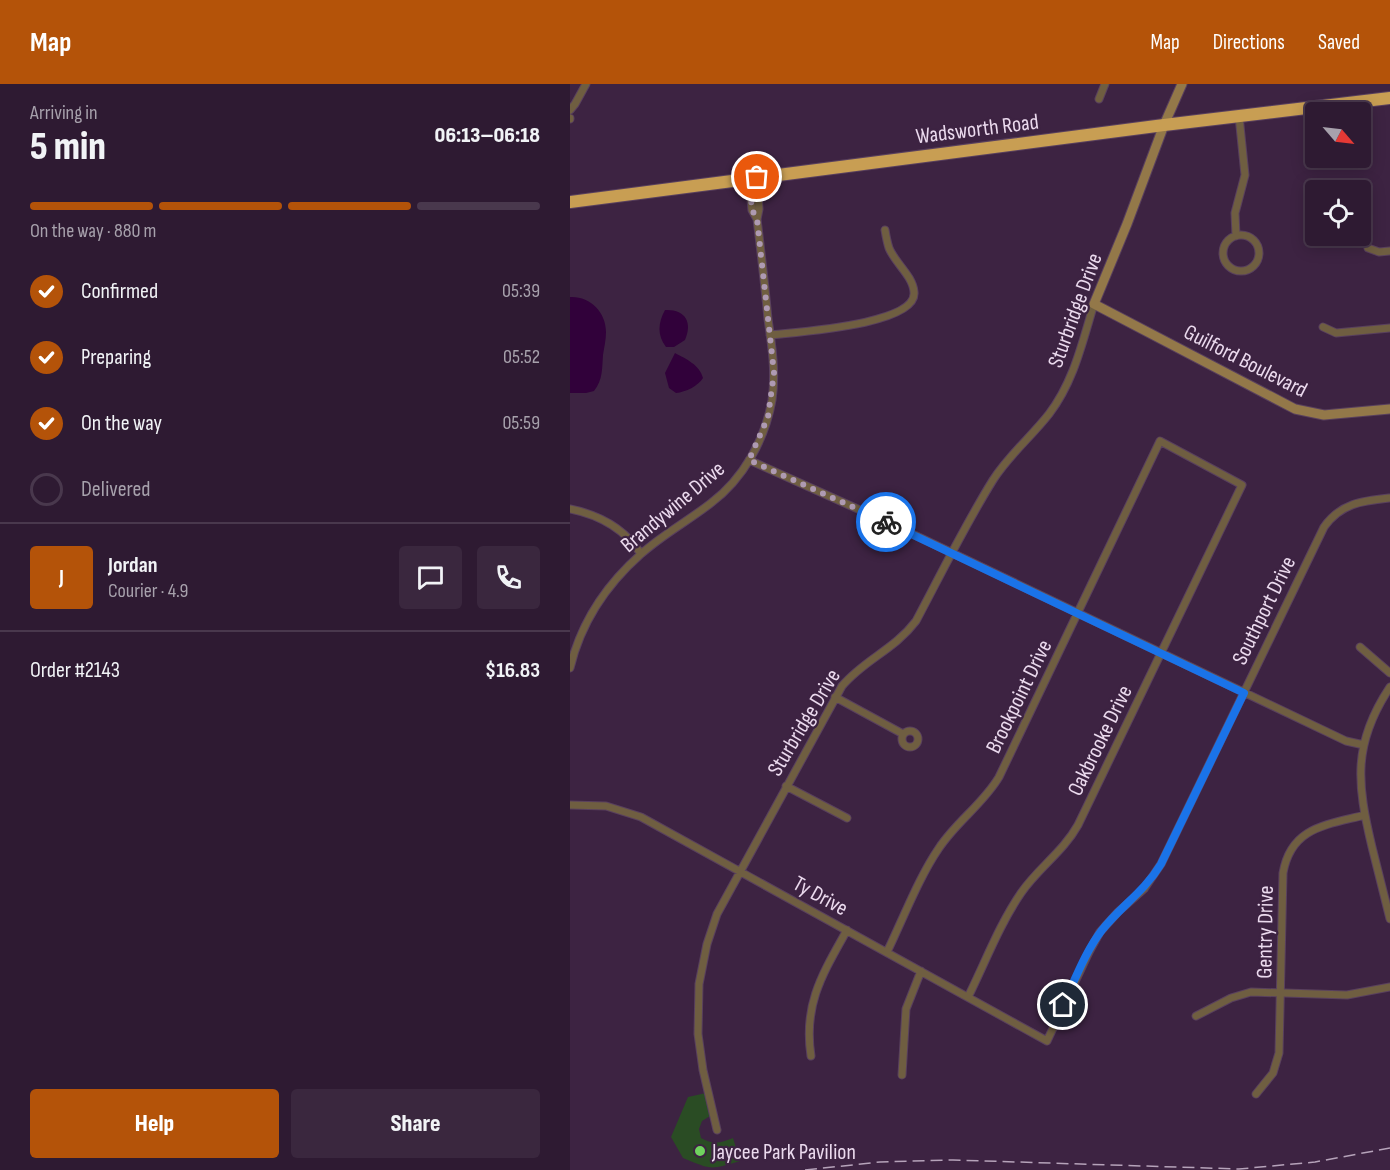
<!DOCTYPE html>
<meta charset="utf-8">
<style>
:root{--surface:#2e1a32;--page:#3a273e;--text:#f1f3f6;--muted:#a7a1ac;--line:#49384d;--accent:#b45309}
body{margin:0;font-family:"Sofia Sans Condensed",sans-serif;background:var(--page);color:var(--text);height:100vh;display:flex;flex-direction:column;font-size:22px;white-space:nowrap}
*{box-sizing:border-box;margin:0}
p{font-size:20px;color:var(--muted)}
.icon{flex:none;width:33px;height:33px;fill:none;stroke:currentColor;stroke-width:2;stroke-linecap:round;stroke-linejoin:round}
.map{position:relative;flex:1;overflow:hidden}
.sheet{display:flex;flex-direction:column;background:var(--surface);width:570px}
.sheet>*{flex:none}
.needle{width:39px;rotate:118deg}
.tools{position:absolute;left:735px;top:18px;display:grid;gap:12px}
.tools a{display:grid;place-items:center;width:66px;height:66px;border-radius:6px;background:var(--surface);box-shadow:0 3px 15px #0003,0 0 0 2px var(--line);font-size:30px}
.pin{position:absolute;display:grid;place-items:center;width:51px;height:51px;color:#fff;margin:-26px;border:3px solid #fff;border-radius:50%;box-shadow:0 2px 6px #0007}
.courier{position:absolute;display:grid;place-items:center;width:60px;height:60px;margin:-30px;border:4px solid #1a73e8;border-radius:50%;background:#fff;color:#222;box-shadow:0 2px 8px #0007}
.headline em{font-style:normal;font-weight:800}
.headline div{display:flex;flex-direction:column-reverse}
.headline{display:flex;align-items:center;justify-content:space-between;height:102px;padding:0 30px}
h1{font-size:39px;font-weight:800;line-height:45px}
.bar{display:grid;grid-template-columns:repeat(4,1fr);gap:9px 6px;align-content:center;height:72px;padding:0 30px}
.bar i{height:8px;border-radius:4px;background:var(--line)}
.bar .active{background:var(--accent)}
.bar p{grid-column:span 4}
.line{display:flex;align-items:center;gap:15px;padding:0 30px;border-top:2px solid var(--line)}
.line div{flex:1}
.round{display:grid;place-items:center;flex:none;width:63px;height:63px;border-radius:6px;background:var(--page)}
ol{padding:0 30px;list-style:none}
li{display:flex;align-items:center;gap:18px;height:66px}
li p{margin-inline-start:auto}
li .icon{padding:6px;border-radius:50%;background:var(--accent);color:#fff;stroke-width:4}
li:last-child{color:var(--muted)}
li i{width:33px;height:33px;border:3px solid var(--line);border-radius:50%}
.cta{display:flex;gap:12px;margin-top:auto;padding:12px 30px}
.cta a{flex:1;height:69px;border-radius:6px;background:var(--accent);color:#fff;font-size:24px;font-weight:800;line-height:69px;text-align:center}
.cta a+a{background:var(--page);color:var(--text)}
header{display:flex;align-items:center;gap:36px;box-sizing:border-box;height:84px;padding:0 30px;background:var(--accent);color:#fff}
header strong{font-size:28px}
nav{display:flex;gap:33px;margin-inline-start:auto;font-size:21px}
main{display:flex;flex:1;min-height:0}
.map>svg:first-child{display:block}
.green{fill:#2a4c24}
.water{fill:#31013a}
.lines{fill:none;stroke-linecap:round;stroke-linejoin:round}
.street-casing{stroke:#59405e;stroke-width:9}
.secondary-casing{stroke:#59405e;stroke-width:11}
.highway-casing{stroke:#59405e;stroke-width:14}
.street{stroke:#6f5e41;stroke-width:7}
.secondary{stroke:#937849;stroke-width:9}
.highway{stroke:#c89e53;stroke-width:12}
.rail{stroke:#b6a3ba;stroke-width:1.5;stroke-dasharray:12 6;stroke-linecap:butt}
.done{stroke:#ae9ab2;stroke-width:6;stroke-dasharray:0 10.8}
.route{stroke:#1a73e8;stroke-width:8}
.poi-dot{fill:#70d35f;stroke:#3d2342;stroke-width:2}
.labels{text-anchor:middle;stroke-width:4.5;stroke-linejoin:round;paint-order:stroke}
.street-label{font-size:22px;fill:#ebdaee;stroke:#3d2342}
.poi-label{font-size:22px;fill:#ebdaee;stroke:#3d2342;text-anchor:start}
</style>
<header>
<strong>Map</strong>
<nav><a>Map</a><a>Directions</a><a>Saved</a></nav>
</header>
<main>
<section class="sheet">
<div class="headline"><div><h1>5 min</h1><p>Arriving in</p></div><em>06:13–06:18</em></div>
<div class="bar"><i class="active"></i><i class="active"></i><i class="active"></i><i></i><p>On the way · 880 m</p></div>
<ol>
<li><svg class="icon" aria-label="check" viewBox="0 0 24 24"><path d="M5 12l5 5 9-10"/></svg>Confirmed<p>05:39</p></li>
<li><svg class="icon" aria-label="check" viewBox="0 0 24 24"><path d="M5 12l5 5 9-10"/></svg>Preparing<p>05:52</p></li>
<li><svg class="icon" aria-label="check" viewBox="0 0 24 24"><path d="M5 12l5 5 9-10"/></svg>On the way<p>05:59</p></li>
<li><i></i>Delivered</li>
</ol>
<div class="line" style="height:108px"><b class="round" style="background:var(--accent);color:#fff">J</b><div><b>Jordan</b><p>Courier · 4.9</p></div><a class="round"><svg class="icon" aria-label="chat" viewBox="0 0 24 24"><path d="M4 5h16v11H9l-5 4z"/></svg></a><a class="round"><svg class="icon" aria-label="phone" viewBox="0 0 24 24"><path d="M5 4h4l2 5-3 2q2 4 5 5l2-3 5 2v4C11 20 4 13 5 4z"/></svg></a></div>
<div class="line" style="height:78px"><div>Order #2143</div><b>$16.83</b></div>
<div class="cta"><a>Help</a><a>Share</a></div>
</section>
<div class="map">
<svg width="820" height="1086" viewBox="0 0 820 1086">
<rect width="100%" height="100%" fill="#3d2342"/>
<!-- green -->
<path class="green" d="M136,1009L140,1032L132,1037L129,1045L131,1054C143,1061 151,1059 163,1054L170,1077C140,1086 142,1086 113,1074L101,1053L118,1013Z"/>
<!-- water -->
<path class="water" d="M0,213C20,212 36,228 36,248C36,256 34,264 33,271C32,284 33,296 24,307L16,309H0Z
M95,226C115,225 123,238 115,256L104,263H96C87,251 88,239 95,226Z
M105,269C116,275 130,281 133,294C128,302 116,308 106,309L99,304L95,289Z"/>
<g class="lines">
<!-- street casing -->
<g class="street-casing">
<path id="street" d="M529,15L535,0
M0,26L5,20L16,0
M0,34V35
M187,135L189,125L187,93
M653 169a18 18 0 1 1 36 0a18 18 0 1 1-36 0Z
M666,152L665,129L675,91L669,32
M798,164L809,168L820,167
M753,243L766,249L820,244
M200,251C225,248 348,241 344,208C343,192 325,179 319,164C317,158 316,152 315,146
M179,376L330,444L776,657L794,661
M0,425C30,431 54,444 71,470
M790,563L820,589
M0,584C11,538 36,501 71,470C92,451 118,437 141,419C173,395 195,356 202,316C206,289 202,262 198,235C195,202 191,168 187,135L182,126L179,94
M820,603C782,660 787,700 802,763C808,787 814,811 820,835
M265,613L333,650
M332 655a8 8 0 1 1 16 0a8 8 0 1 1-16 0Z
M216,702L277,734
M0,721L36,722L71,733L477,957L519,868L530,848L548,828L574,805L591,780L754,443C771,419 792,417 820,414
M317,868C333,835 349,793 369,764C387,737 413,720 429,693L590,357L672,401L508,741C493,768 468,784 451,809C429,841 415,879 398,913
M626,932L661,914L681,908L777,911L820,903
M241,972C233,920 253,889 277,846
M332,991L336,925L351,887
M686,1010L703,989L709,969L713,789C721,743 756,741 795,731
M147,1046L133,986L128,950L129,900L137,860L147,830L272,602C295,575 324,566 346,537C371,490 395,441 423,396C439,371 461,353 479,330C504,297 512,259 524,220"/>
</g>
<!-- secondary casing -->
<g class="secondary-casing">
<path id="secondary" d="M612,0L594,41L557,140L524,220L725,325L754,331L820,325"/>
</g>
<!-- highway casing -->
<g class="highway-casing">
<path id="highway" d="M0,118L594,41L820,14"/>
</g>
<!-- street -->
<use href="#street" class="street"/>
<!-- secondary -->
<use href="#secondary" class="secondary"/>
<!-- highway -->
<use href="#highway" class="highway"/>
<!-- rail -->
<path class="rail" d="M235,1086L310,1078L383,1076L669,1085L745,1078L820,1064"/>
</g>
<g class="lines">
<!-- done -->
<path class="done" d="M187,93L179,94L182,126L187,135L204,289L198,333L179,376L316,438"/>
<!-- route -->
<path class="route" d="M316,438L674,609L591,780C574,808 551,822 532,846C515,868 505,896 493,921"/>
</g>
<!-- markers -->
<circle class="poi-dot" cx="130" cy="1067" r="6"/>
<g class="labels">
<!-- street labels -->
<g class="street-label">
<text transform="translate(407 44) rotate(-7)" y="8">Wadsworth Road</text>
<text transform="translate(504 226) rotate(-70)" y="8">Sturbridge Drive</text>
<text transform="translate(676 276) rotate(27)" y="8">Guilford Boulevard</text>
<text transform="translate(102 422) rotate(-40)" y="8">Brandywine Drive</text>
<text transform="translate(693 526) rotate(-64)" y="8">Southport Drive</text>
<text transform="translate(448 612) rotate(-64)" y="8">Brookpoint Drive</text>
<text transform="translate(233 638) rotate(-59)" y="8">Sturbridge Drive</text>
<text transform="translate(529 656) rotate(-64)" y="8">Oakbrooke Drive</text>
<text transform="translate(251 811) rotate(29)" y="8">Ty Drive</text>
<text transform="translate(694 848) rotate(-89)" y="8">Gentry Drive</text>
</g>
<!-- poi labels -->
<g class="poi-label">
<text x="142" y="1075">Jaycee Park Pavilion</text>
</g>
</g>
</svg>
<div class="tools">
<a><svg class="needle" viewBox="-14 -14 28 28"><path d="M0-13l5 13h-10z" fill="#e53935"/><path d="M0 13l5-13h-10z" fill="#a7a1ac"/></svg></a>
<a><svg class="icon" aria-label="locate" viewBox="0 0 24 24"><circle cx="12" cy="12" r="6"/><path d="M12 2v4M12 18v4M2 12h4M18 12h4"/></svg></a>
</div>
<div class="pin" style="left:187px;top:93px;background:#ea580c"><svg class="icon" aria-label="bag" viewBox="0 0 24 24"><path d="M5 8h14l-1 12H6zM9 8a3 3 0 0 1 6 0"/></svg></div>
<div class="pin" style="left:493px;top:921px;background:#1f2937"><svg class="icon" aria-label="home" viewBox="0 0 24 24"><path d="M3 11l9-7 9 7M6 9v11h12V9"/></svg></div>
<div class="courier" style="left:316px;top:438px"><svg class="icon" aria-label="bike" viewBox="0 0 24 24"><circle cx="6" cy="16" r="4"/><circle cx="18" cy="16" r="4"/><path d="M6 16l4-8h5l3 8M10 8l3 8H6M13 5h3"/></svg></div>
</div>
</main>
